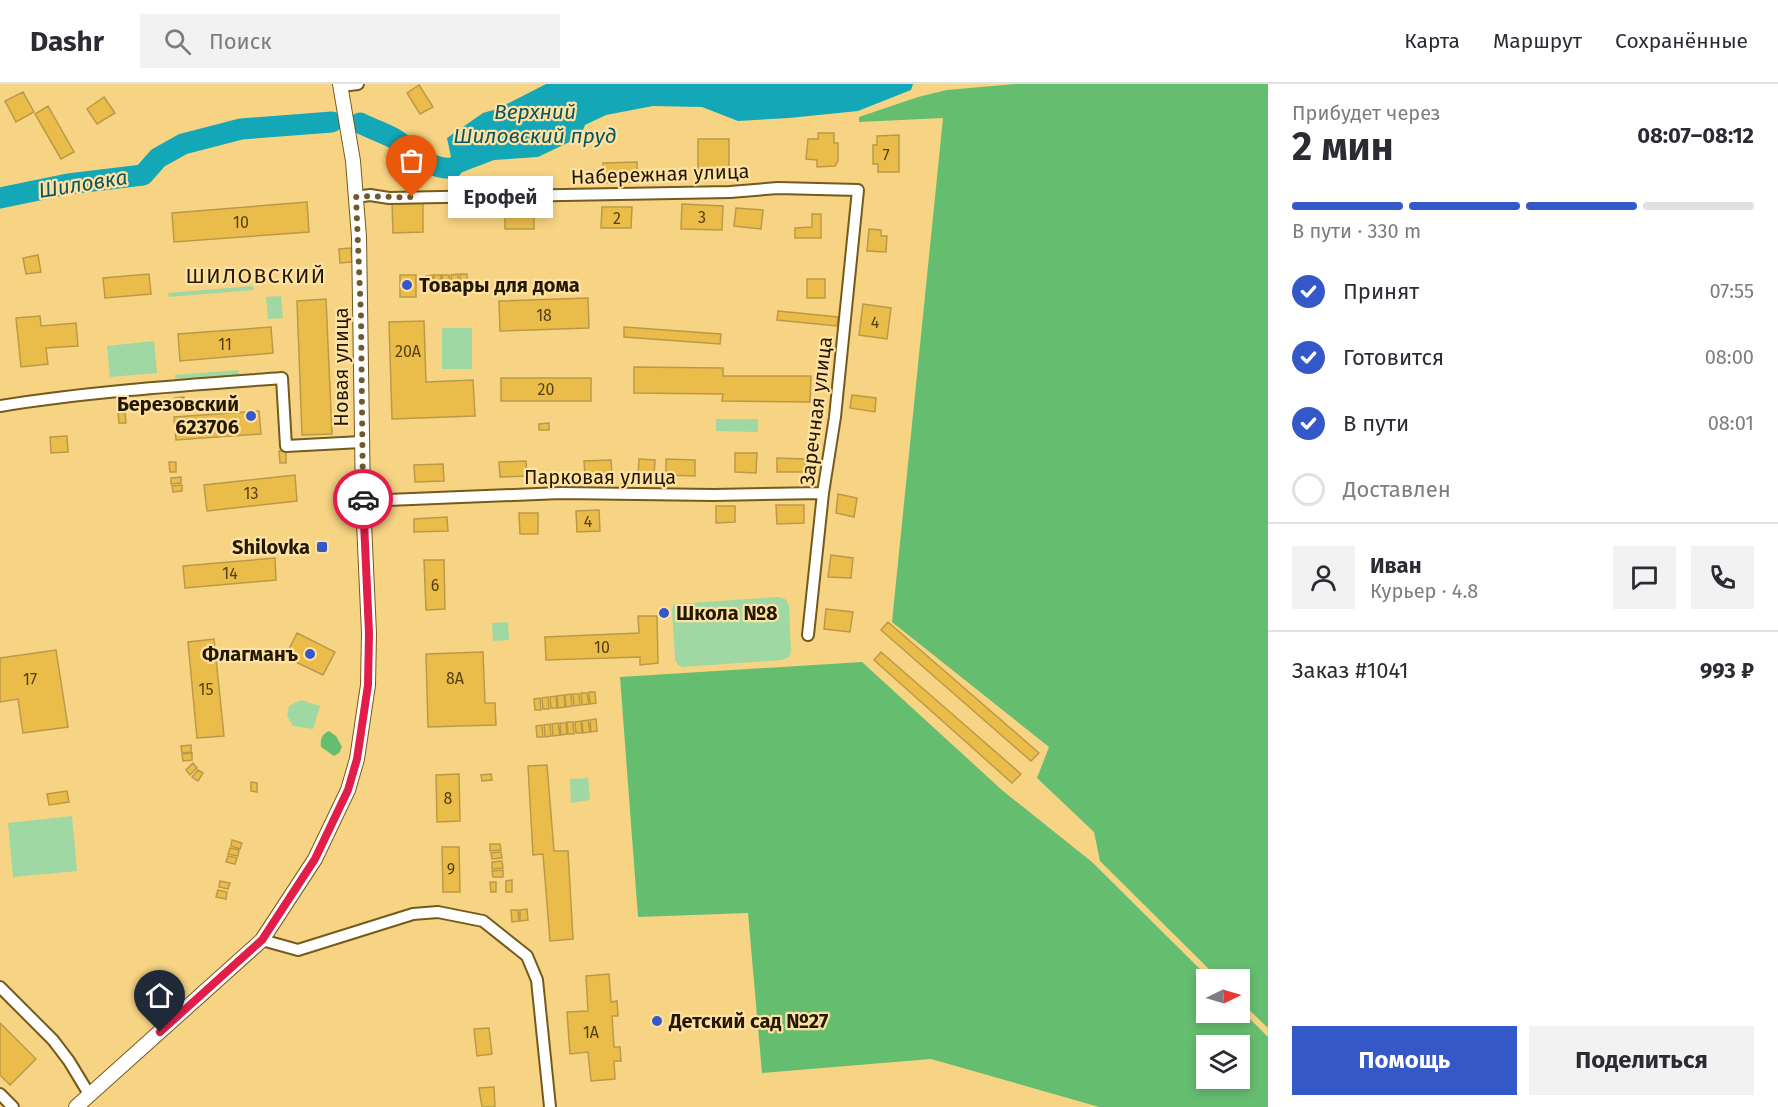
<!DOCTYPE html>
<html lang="ru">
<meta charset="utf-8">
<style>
:root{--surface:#fff;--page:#f2f2f3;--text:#2b2b33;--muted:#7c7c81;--line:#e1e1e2;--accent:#3558c9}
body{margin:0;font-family:"Fira Sans",sans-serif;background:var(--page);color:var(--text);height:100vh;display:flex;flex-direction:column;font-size:22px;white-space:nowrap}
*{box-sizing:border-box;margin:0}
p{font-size:20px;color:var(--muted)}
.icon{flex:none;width:33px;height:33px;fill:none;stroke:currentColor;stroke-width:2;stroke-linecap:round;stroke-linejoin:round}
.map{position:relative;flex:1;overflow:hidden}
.side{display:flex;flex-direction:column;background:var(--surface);width:510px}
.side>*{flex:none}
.needle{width:39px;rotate:85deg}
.fabs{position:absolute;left:1196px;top:885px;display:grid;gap:12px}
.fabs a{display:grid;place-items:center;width:54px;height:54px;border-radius:0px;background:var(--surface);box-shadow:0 3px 9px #0003;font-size:30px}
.pin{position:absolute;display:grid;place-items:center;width:51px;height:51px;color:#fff;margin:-62px -26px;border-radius:50% 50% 50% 0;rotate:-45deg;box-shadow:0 0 6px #0007}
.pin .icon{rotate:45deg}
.courier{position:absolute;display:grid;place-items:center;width:60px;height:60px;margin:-30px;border:4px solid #e11d48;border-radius:50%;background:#fff;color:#222;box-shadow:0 2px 8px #0007}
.bubble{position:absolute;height:42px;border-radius:0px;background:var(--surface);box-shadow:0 3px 9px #0003;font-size:20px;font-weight:700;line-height:42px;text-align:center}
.overview em{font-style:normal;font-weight:700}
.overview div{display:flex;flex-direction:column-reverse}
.overview{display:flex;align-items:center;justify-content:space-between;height:102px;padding:0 24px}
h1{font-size:39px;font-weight:700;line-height:45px}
.bar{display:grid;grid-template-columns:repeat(4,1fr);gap:9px 6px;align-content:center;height:72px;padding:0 24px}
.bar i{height:8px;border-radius:4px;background:var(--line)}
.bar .active{background:var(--accent)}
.bar p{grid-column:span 4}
.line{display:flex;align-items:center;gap:15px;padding:0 24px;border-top:2px solid var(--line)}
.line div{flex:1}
.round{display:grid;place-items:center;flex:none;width:63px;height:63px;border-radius:0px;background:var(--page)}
ol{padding:0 24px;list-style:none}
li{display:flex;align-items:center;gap:18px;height:66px}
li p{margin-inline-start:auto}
li .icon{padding:6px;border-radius:50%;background:var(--accent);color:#fff;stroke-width:4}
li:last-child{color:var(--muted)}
li i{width:33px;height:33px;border:3px solid var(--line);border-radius:50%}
.primary-button{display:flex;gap:12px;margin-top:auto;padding:12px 24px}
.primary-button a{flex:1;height:69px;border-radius:0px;background:var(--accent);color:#fff;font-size:24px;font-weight:700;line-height:69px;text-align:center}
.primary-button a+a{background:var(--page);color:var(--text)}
header{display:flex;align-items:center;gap:36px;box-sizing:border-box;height:84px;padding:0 30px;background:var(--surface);border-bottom:2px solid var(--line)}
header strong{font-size:28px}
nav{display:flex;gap:33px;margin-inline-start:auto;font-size:21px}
.search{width:420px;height:54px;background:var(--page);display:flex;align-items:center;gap:15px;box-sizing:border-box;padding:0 21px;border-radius:0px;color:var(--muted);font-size:22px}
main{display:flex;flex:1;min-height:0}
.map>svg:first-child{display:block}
.green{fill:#9fd8a3}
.forest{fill:#65bd70;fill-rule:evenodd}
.water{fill:#14a7b7}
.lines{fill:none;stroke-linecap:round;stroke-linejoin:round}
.river{stroke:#14a7b7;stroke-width:21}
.building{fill:#eabc4a;stroke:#bb9948;stroke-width:1.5}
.minor-casing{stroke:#745b1b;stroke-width:14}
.tertiary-casing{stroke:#745b1b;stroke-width:16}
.minor{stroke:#fff;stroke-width:10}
.tertiary{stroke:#fff;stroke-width:14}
.done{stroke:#6d5a2e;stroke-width:6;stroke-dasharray:0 10.8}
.route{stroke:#e11d48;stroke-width:8}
.poi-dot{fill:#3558c9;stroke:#ffe2a3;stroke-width:2}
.labels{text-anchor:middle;stroke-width:4.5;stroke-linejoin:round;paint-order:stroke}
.number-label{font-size:16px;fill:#554113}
.street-label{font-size:20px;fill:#231801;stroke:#ffe2a3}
.poi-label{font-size:20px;font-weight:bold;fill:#231801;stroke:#ffe2a3;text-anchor:start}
.water-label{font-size:21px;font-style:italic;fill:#0a565e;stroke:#ffe2a3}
.neighbourhood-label{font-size:21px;letter-spacing:1.5px;fill:#231801;stroke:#ffe2a3}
</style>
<header>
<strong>Dashr</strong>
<div class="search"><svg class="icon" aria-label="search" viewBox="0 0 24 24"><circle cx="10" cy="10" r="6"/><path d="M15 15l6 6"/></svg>Поиск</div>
<nav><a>Карта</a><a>Маршрут</a><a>Сохранённые</a></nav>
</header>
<main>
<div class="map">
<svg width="1268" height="1023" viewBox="0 0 1268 1023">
<rect width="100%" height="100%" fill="#f7d483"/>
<!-- green -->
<path class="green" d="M253,202L254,206L169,213L168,209Z
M281,212L283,234L268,235L266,213Z
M442,244H472V285H442Z
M154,257L157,289L110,293L107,262Z
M238,286L239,291L175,295V291Z
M716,335H758V348L716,347Z
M779,513L785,515L789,521L791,567L789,573L782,576L683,583L678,581L675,576L672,525L674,520Z
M508,538L509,556L493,557L492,539Z
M301,616L320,622L313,645L293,642L287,632L289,622Z
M588,694L590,716L571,719L570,695Z
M72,732L77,787L13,793L8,739Z"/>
<!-- forest -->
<path class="forest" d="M1015,0H1268V944L1239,916V896L1219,895L1100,777L1094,748L1037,694L1049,663L892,538L943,34L859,38V33L918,13L947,6Z
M862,578L1003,707L1092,778L1210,895L1206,896V928H1239V924L1268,953V1023H1099L931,975L762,989L748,829L638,833L620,593ZM1206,962H1239V994H1206Z
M329,647L336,652L342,663L339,669L334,672L321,663C320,655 322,650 329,647Z"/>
<!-- water -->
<path class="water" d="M546,0H913L911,6L858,27L789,34L738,37L702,23L653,22L606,31L585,41L580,53L538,73L494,76L460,89L430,88L426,78L442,79L451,73L447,54L483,29L497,25Z"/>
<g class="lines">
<!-- river -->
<path class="river" d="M360,39C372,45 384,49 395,55C413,67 429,86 452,84
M0,114L68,100L143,91L158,74L183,60L241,45L332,38"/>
</g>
<!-- building -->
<path class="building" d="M419,1L433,23L420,30L407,9Z
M23,8L34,28L16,38L5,17Z
M104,13L115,29L97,40L87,25Z
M48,22L74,68L61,75L35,30Z
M818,49H834V59H838V77L835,82L817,83V76L806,75L808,55H818Z
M899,51V88H878V80H873V61H877V52Z
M698,55H729V86H698Z
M637,78V98L603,99V79Z
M307,118L309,148L174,158L172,129Z
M423,118V148L393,149L392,119Z
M682,120L723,122L722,146L681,145Z
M505,122L534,123V145H505Z
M602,123H632L631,144H601Z
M736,124L763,126L761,145L734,142Z
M812,130H821V154H795V144L812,143Z
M869,145L881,146V152H887L886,168L867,167Z
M351,164L352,178L340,179L339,165Z
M38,171L41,188L26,190L23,174Z
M149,190L151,210L105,214L103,194Z
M458,190V200L452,201L451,191Z
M460,190H467V200H460Z
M400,191H416V213H400Z
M433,191V201L427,202L426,192Z
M434,191H441V201H435Z
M442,191H449L450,201H443Z
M807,195H825V214H807Z
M588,214L589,244L500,247L499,217Z
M326,215L332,350L302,351L297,217Z
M863,220L891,224L887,255L859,251Z
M778,227L838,233L837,242L777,236Z
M40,232L41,242L76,239L78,262L46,264L48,280L21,283L16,234Z
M424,237L426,298L473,296L475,332L392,335L389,238Z
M271,243L273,269L180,277L178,250Z
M624,243L721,250L720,260L624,253Z
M634,283L723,284V292H811L810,318L722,317L723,310L634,309Z
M501,294H591V317H501Z
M852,311L876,314L875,328L850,324Z
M184,313L185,320L175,321V314Z
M259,327L261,350L176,356L174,333Z
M118,329H125L126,339H119Z
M549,339V346H539V340Z
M67,352L68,368L51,369L50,353Z
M279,367H286V379H280Z
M735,369H757L756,389L735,388Z
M777,374L805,375V388H777Z
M639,375L655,376L654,391H638Z
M666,375L695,376V392L666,391Z
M611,376L612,393H585L584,377Z
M526,377L527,392L500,393L499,378Z
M169,378H176V388H170Z
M443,380L444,397L415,398L414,381Z
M295,391L297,417L207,427L204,401Z
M181,393V399L171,400V394Z
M182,401V407L173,408L172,402Z
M838,410L857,414L854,433L836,429Z
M776,421H804V439L777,440Z
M716,422H735V438L716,439Z
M599,426L600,447L577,448L576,427Z
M519,429H538V450H520Z
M447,433L448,447L414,448V435Z
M831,471L853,474L851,494L828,493Z
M275,474L276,496L185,504L183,482Z
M424,476H444L445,525L426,526Z
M826,525L853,528L850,548L824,545Z
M638,532H657L658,579L640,581V573L546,576L545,553L639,549Z
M888,538L1039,669L1031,677L881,546Z
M297,549L335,568L323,591L285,573Z
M214,555L224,652L197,654L188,558Z
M56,566L68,643L23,649L18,615L0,618V574Z
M483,568L485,619H495L496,641L428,643L426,570Z
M881,568L1021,690L1012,699L874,576Z
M589,608H595L596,619L590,620Z
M581,609H587L589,620L582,621Z
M571,610L572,622L566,623L565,611Z
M573,610H579L580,621L574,622Z
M564,611L565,623L558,624L557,612Z
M556,612L557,624H551L550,613Z
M548,613L549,625H543L542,614Z
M540,614L541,626H535L534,615Z
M596,635L597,647L591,648L590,636Z
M588,636L590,648L583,649L582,637Z
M581,637L582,649H576L575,638Z
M567,638H573L574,650H568Z
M558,639L560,651L553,652L552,640Z
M560,639H566L567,650L561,651Z
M550,640L551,652L545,653L544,641Z
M542,641L543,653H537L536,642Z
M191,661V668L182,669L181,662Z
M192,669V676L183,677L182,670Z
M193,679L197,684L190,691L186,686Z
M547,681L554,767H568L573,855L550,857L543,770L533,771L528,682Z
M198,686L203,689L198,697L192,693Z
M459,690L460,737L437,738L436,691Z
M491,690L492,696L482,697L481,691Z
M251,698L257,699V708L251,707Z
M67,707L69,718L49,721L47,710Z
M232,756L242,759L240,765L231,762Z
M490,760H500L501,766L490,767Z
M442,763H459L460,808H443Z
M230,764L239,766L238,772L228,770Z
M501,768L502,774L492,775L491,769Z
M228,772L237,774L235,780L226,778Z
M502,777L503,784L492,785V778Z
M503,786V793H493L492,787Z
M512,796V808H506V797Z
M220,797L230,799L228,805L219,803Z
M490,798H496V808H491Z
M218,806L227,808L226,815L216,813Z
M527,825L528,836L520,837V826Z
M511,826H518L519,837L512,838Z
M609,890L611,918L617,917L618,932H612L614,963H620L621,977H614L615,995L591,997L588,968L570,970L567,928L588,927L586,892Z
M0,939L36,975L10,1001L0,991Z
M489,944L492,970L477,972L474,945Z
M494,1003L495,1023H482L479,1004Z"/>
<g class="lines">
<!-- minor casing -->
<g class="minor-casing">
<path id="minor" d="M341,2L358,0
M356,113L370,111L389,114L730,108L778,104L858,106L835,333L823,409L808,551
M0,322C93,307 188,301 282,294L286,362L361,358
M363,417L561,409L714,411L823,409
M262,856L298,866L413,830L438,828L483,837L527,872L537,896L550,1023
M0,903L53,956L69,977L89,1010
M0,1010L13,1023"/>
</g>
<!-- tertiary casing -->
<g class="tertiary-casing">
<path id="tertiary" d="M76,1023L262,856L315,775L348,706L357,675L368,601L369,549L363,417L359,153L353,77L340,0"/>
</g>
<!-- minor -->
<use href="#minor" class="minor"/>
<!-- tertiary -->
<use href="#tertiary" class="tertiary"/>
</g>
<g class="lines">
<!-- done -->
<path class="done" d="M363,415L361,232L356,113C374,111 393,114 412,113"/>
<!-- route -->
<path class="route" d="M160,948L262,856L315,775L348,706L357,675L368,601L369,549L363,415"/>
</g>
<!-- markers -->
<g class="poi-dot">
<circle cx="407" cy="201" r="6"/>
<circle cx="251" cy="332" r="6"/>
<rect x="316" y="457" width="12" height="12" rx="3"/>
<circle cx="664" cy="529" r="6"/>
<circle cx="310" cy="570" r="6"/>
<circle cx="657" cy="937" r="6"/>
</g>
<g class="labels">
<!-- number labels -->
<g class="number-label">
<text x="886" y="77">7</text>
<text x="702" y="139">3</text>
<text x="617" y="140">2</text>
<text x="241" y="144">10</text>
<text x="544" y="237">18</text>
<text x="875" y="244">4</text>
<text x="225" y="266">11</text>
<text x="408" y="273">20А</text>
<text x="546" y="311">20</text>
<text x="251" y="415">13</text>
<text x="588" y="443">4</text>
<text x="230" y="495">14</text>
<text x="435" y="507">6</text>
<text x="602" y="569">10</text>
<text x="455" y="600">8А</text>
<text x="30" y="601">17</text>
<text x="206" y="611">15</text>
<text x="448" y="720">8</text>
<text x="451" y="791">9</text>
<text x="591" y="954">1А</text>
</g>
<!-- street labels -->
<g class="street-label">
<text transform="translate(660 90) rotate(-2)" y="7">Набережная улица</text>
<text transform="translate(341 283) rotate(-90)" y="7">Новая улица</text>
<text transform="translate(816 327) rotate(-83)" y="7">Заречная улица</text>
<text x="600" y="400">Парковая улица</text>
</g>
<!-- poi labels -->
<g class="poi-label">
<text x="419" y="208">Товары для дома</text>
<text x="239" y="327" text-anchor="end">Березовский<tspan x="239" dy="23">623706</tspan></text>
<text x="310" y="470" text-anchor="end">Shilovka</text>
<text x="676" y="536">Школа №8</text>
<text x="298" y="577" text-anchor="end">Флагманъ</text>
<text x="669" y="944">Детский сад №27</text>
</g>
<!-- water labels -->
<g class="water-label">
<text x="535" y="35">Верхний<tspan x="535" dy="24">Шиловский пруд</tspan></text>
<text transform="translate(83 100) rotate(-9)" y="7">Шиловка</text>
</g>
<!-- neighbourhood labels -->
<g class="neighbourhood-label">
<text x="256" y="199">ШИЛОВСКИЙ</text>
</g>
</g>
</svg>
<div class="fabs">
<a><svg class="needle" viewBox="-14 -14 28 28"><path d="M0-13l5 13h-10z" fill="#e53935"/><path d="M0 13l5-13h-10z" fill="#7c7c81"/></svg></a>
<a><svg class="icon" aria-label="layers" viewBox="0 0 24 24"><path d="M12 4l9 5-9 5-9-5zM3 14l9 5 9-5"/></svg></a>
</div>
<div class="pin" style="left:412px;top:113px;background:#ea580c"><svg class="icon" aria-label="bag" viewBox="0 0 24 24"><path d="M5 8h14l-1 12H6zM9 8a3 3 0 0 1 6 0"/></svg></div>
<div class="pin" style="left:160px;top:948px;background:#1f2937"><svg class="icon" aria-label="home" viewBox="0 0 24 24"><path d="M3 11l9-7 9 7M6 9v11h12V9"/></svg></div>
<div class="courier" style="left:363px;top:415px"><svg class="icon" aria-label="car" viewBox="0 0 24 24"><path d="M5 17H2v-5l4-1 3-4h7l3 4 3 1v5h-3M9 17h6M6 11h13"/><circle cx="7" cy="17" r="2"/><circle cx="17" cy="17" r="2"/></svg></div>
<div class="bubble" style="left:448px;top:92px;width:105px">Ерофей</div>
</div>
<section class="side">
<div class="overview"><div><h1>2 мин</h1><p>Прибудет через</p></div><em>08:07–08:12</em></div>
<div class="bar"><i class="active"></i><i class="active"></i><i class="active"></i><i></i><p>В пути · 330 m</p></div>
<ol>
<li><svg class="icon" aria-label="check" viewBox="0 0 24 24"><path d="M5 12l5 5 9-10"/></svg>Принят<p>07:55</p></li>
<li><svg class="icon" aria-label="check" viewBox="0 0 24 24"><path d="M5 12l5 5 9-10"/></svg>Готовится<p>08:00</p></li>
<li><svg class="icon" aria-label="check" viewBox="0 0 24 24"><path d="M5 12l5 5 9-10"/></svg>В пути<p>08:01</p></li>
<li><i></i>Доставлен</li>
</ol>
<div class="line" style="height:108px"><a class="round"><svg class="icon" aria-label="person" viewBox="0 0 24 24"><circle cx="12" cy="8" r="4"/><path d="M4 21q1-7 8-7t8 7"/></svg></a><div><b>Иван</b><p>Курьер · 4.8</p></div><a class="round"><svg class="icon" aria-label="chat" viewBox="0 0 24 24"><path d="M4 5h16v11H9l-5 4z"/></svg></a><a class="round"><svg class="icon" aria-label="phone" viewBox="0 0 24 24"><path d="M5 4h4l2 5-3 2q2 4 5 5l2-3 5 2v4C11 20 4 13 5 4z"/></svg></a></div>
<div class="line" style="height:78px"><div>Заказ #1041</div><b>993 ₽</b></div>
<div class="primary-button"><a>Помощь</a><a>Поделиться</a></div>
</section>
</main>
